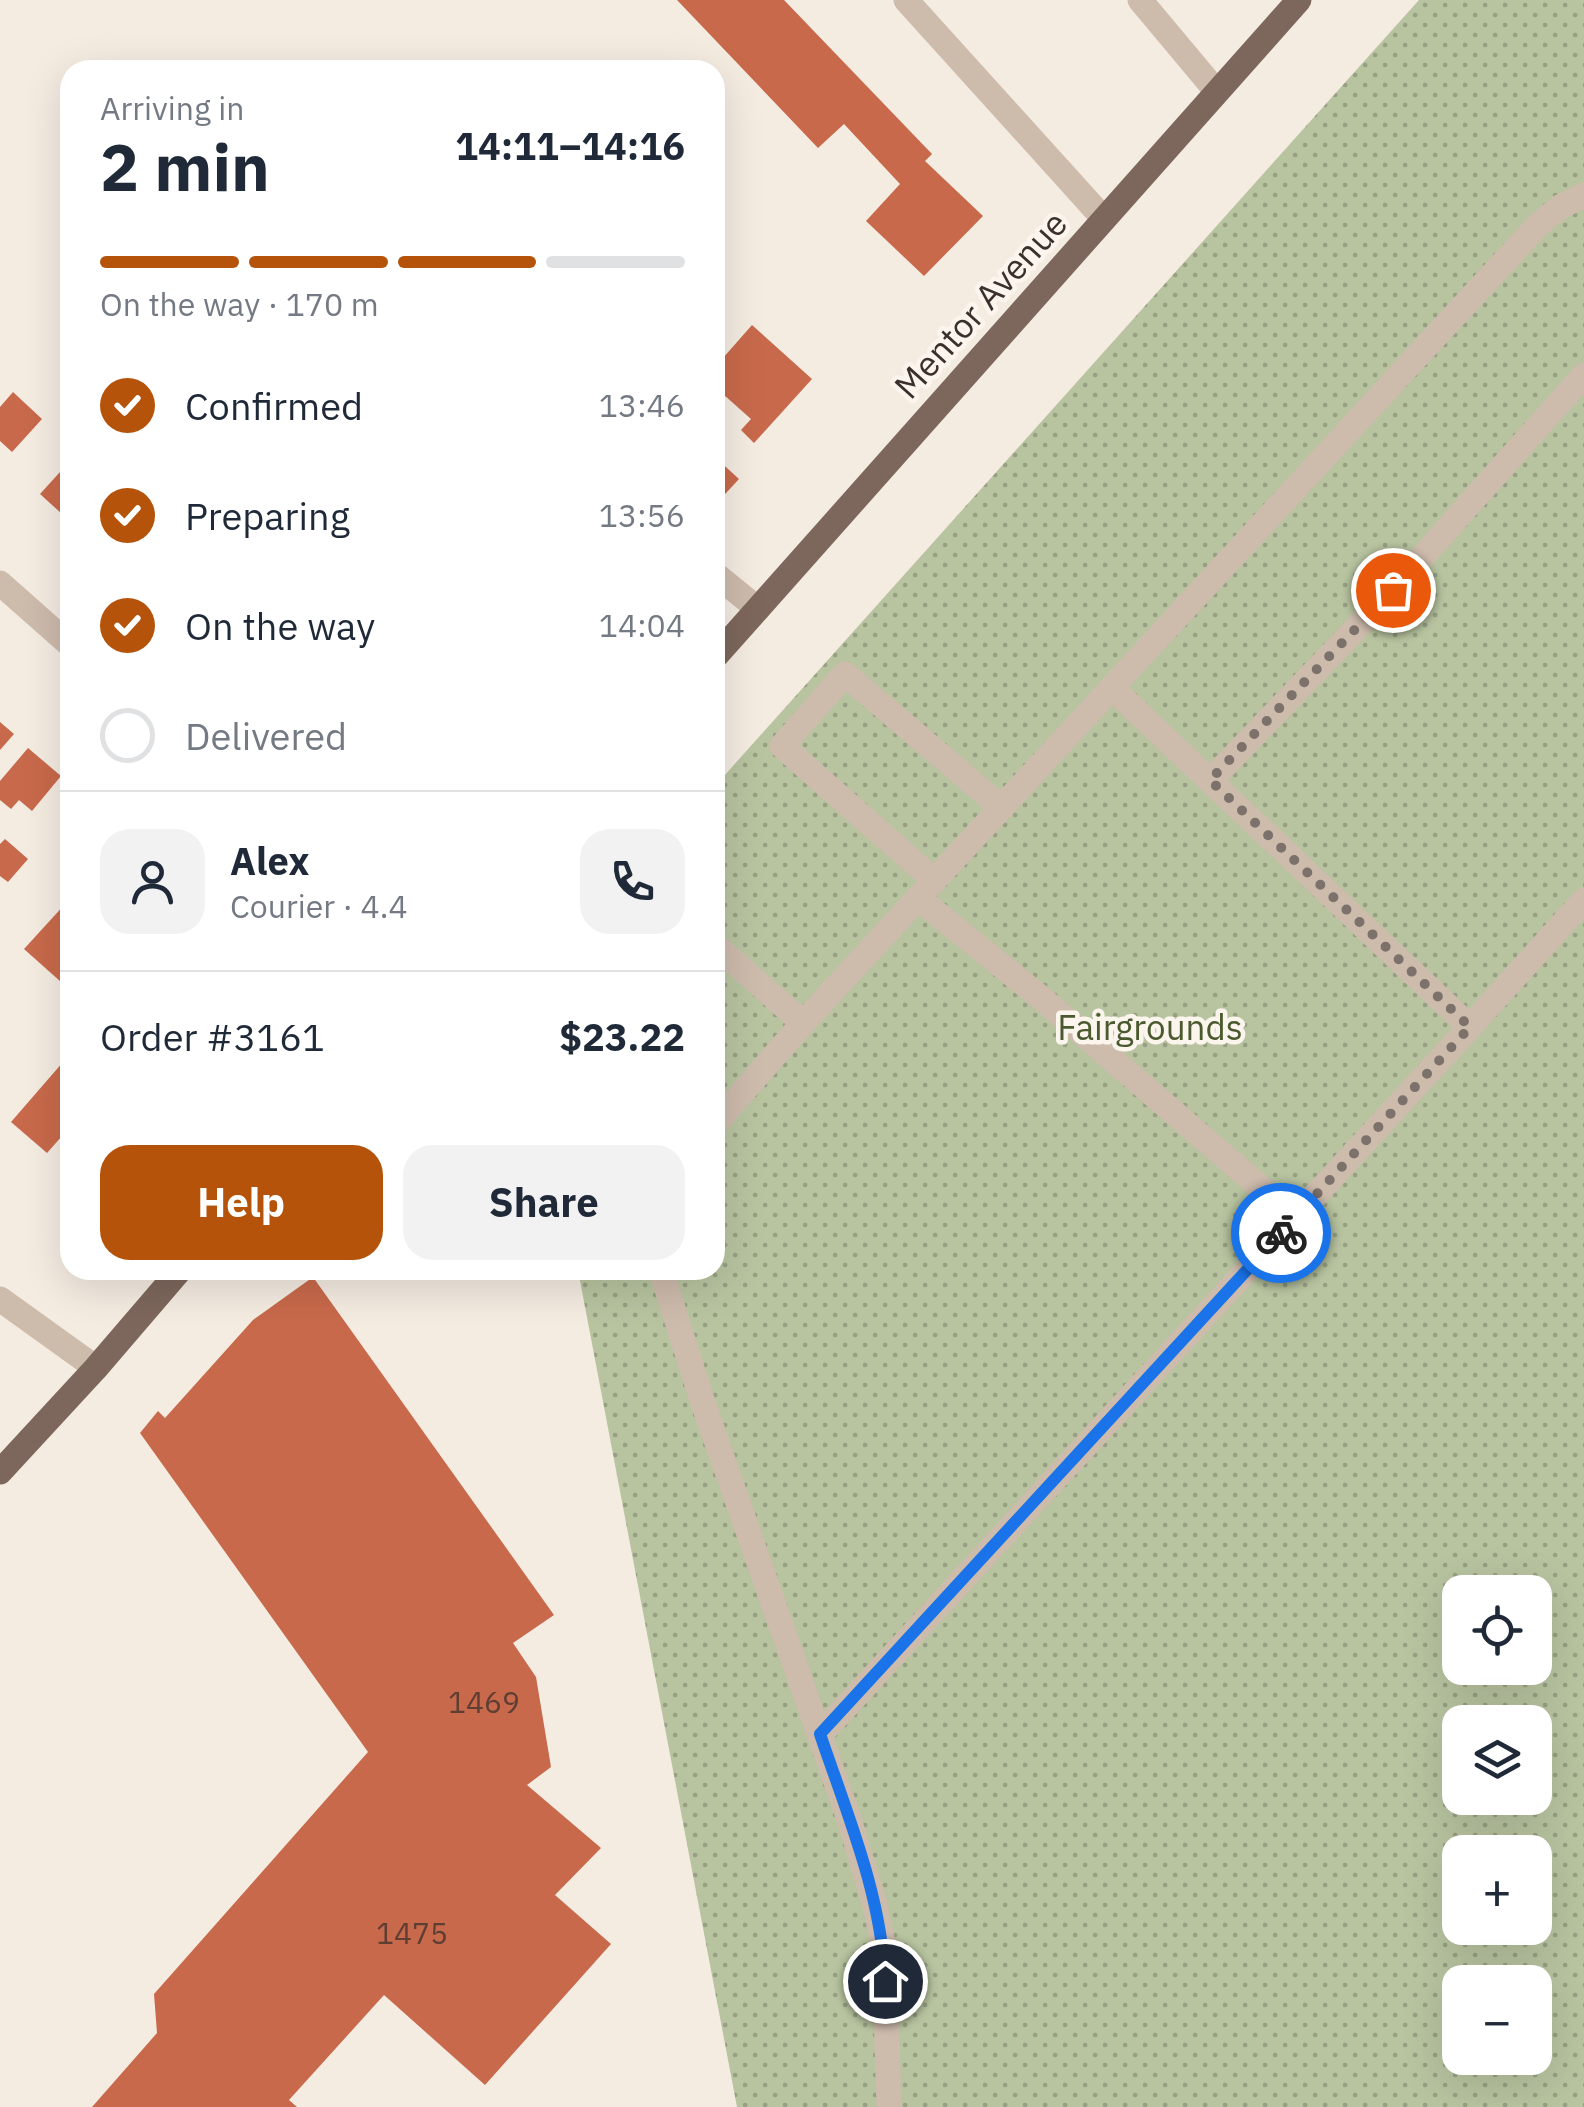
<!DOCTYPE html>
<meta charset="utf-8">
<style>
:root{--surface:#fff;--page:#f2f2f3;--text:#1f2937;--muted:#747a83;--line:#e0e1e3;--accent:#b45309}
body{margin:0;font-family:"IBM Plex Sans",sans-serif;background:var(--page);color:var(--text);height:100vh;display:flex;flex-direction:column;font-size:38px;white-space:nowrap}
*{box-sizing:border-box;margin:0}
p{font-size:32px;color:var(--muted)}
.icon{flex:none;width:55px;height:55px;fill:none;stroke:currentColor;stroke-width:2;stroke-linecap:round;stroke-linejoin:round}
.map{position:relative;flex:1;overflow:hidden}
.drawer{position:absolute;left:60px;top:60px;width:665px;height:1220px;display:flex;flex-direction:column;background:var(--surface);border-radius:30px;box-shadow:0 10px 40px #0002}
.drawer>*{flex:none}
.fabs{position:absolute;left:1442px;top:1575px;display:grid;gap:20px}
.fabs a{display:grid;place-items:center;width:110px;height:110px;border-radius:20px;background:var(--surface);box-shadow:0 10px 40px #0002;font-size:50px}
.pin{position:absolute;display:grid;place-items:center;width:85px;height:85px;color:#fff;margin:-42px;border:5px solid #fff;border-radius:50%;box-shadow:0 2px 10px #0007}
.courier{position:absolute;display:grid;place-items:center;width:100px;height:100px;margin:-50px;border:8px solid #1a73e8;border-radius:50%;background:#fff;color:#222;box-shadow:0 2px 12px #0007}
.summary em{font-style:normal;font-weight:700}
.summary div{display:flex;flex-direction:column-reverse}
.summary{display:flex;align-items:center;justify-content:space-between;height:170px;padding:0 40px}
h1{font-size:65px;font-weight:700;line-height:75px}
.bar{display:grid;grid-template-columns:repeat(4,1fr);gap:15px 10px;align-content:center;height:120px;padding:0 40px}
.bar i{height:12px;border-radius:8px;background:var(--line)}
.bar .active{background:var(--accent)}
.bar p{grid-column:span 4}
.line{display:flex;align-items:center;gap:25px;padding:0 40px;border-top:2px solid var(--line)}
.line div{flex:1}
.round{display:grid;place-items:center;flex:none;width:105px;height:105px;border-radius:30px;background:var(--page)}
ol{padding:0 40px;list-style:none}
li{display:flex;align-items:center;gap:30px;height:110px}
li p{margin-inline-start:auto}
li .icon{padding:10px;border-radius:50%;background:var(--accent);color:#fff;stroke-width:4}
li:last-child{color:var(--muted)}
li i{width:55px;height:55px;border:5px solid var(--line);border-radius:50%}
.cta{display:flex;gap:20px;margin-top:auto;padding:20px 40px}
.cta a{flex:1;height:115px;border-radius:30px;background:var(--accent);color:#fff;font-size:40px;font-weight:700;line-height:115px;text-align:center}
.cta a+a{background:var(--page);color:var(--text)}
.map>svg:first-child{display:block}
.park{fill:url(#park-dots);fill-rule:evenodd}
.building{fill:#c8694b}
.lines{fill:none;stroke-linecap:round;stroke-linejoin:round}
.minor{stroke:#cdbbac;stroke-width:25}
.major{stroke:#7d675c;stroke-width:25}
.done{stroke:#7c716b;stroke-width:10;stroke-dasharray:0 18}
.route{stroke:#1a73e8;stroke-width:12}
.labels{text-anchor:middle;stroke-width:9;stroke-linejoin:round;paint-order:stroke}
.number-label{font-size:30px;fill:#5e3e33}
.street-label{font-size:35px;fill:#3b302b;stroke:#fbf5ee}
.park-label{font-size:35px;fill:#4a5a2e;stroke:#fbf5ee}
</style>
<div class="map">
<svg width="1584" height="2107" viewBox="0 0 1584 2107">
<defs>
<pattern id="park-dots" width="8" height="8" patternUnits="userSpaceOnUse" patternTransform="scale(2.5)"><rect width="8" height="8" fill="#b8c4a0"/><path d="M2 2h.1M6 6h.1" fill="none" stroke="#97a083" stroke-width="1.8" stroke-linecap="round"/></pattern>
</defs>
<rect width="100%" height="100%" fill="#f4ebe1"/>
<!-- park -->
<path class="park" d="M1419,0H1584V2107H737L578,1270H715V786ZM1460,1592H1535V1668H1460ZM1460,1722H1535V1798H1460ZM1460,1852H1535V1928H1460ZM1460,1982H1535V2058H1460Z"/>
<!-- building -->
<path class="building" d="M677,0H784L932,154L925,161L983,216L924,276L866,221L900,184L844,124L818,148Z
M752,325L812,379L754,443L741,430L751,419L715,387V367Z
M13,392L42,419L12,452L0,441V407Z
M715,457L739,479L715,505Z
M70,461V506L62,514L40,494Z
M0,722L14,734L0,750Z
M28,748L61,776L32,811L19,800L11,809L0,800V781Z
M5,839L28,859L8,882L0,876V844Z
M66,903L70,906V990L24,949Z
M70,1054V1127L47,1153L11,1122Z
M313,1277L554,1615L513,1643L536,1677L551,1767L527,1785L601,1848L555,1895L611,1944L485,2085L384,1995L289,2100L297,2107H92L157,2033L154,1994L368,1752L140,1433L158,1411L165,1418L253,1320Z"/>
<g class="lines">
<!-- minor -->
<path class="minor" d="M906,0L1104,219
M1140,0L1217,92
M715,574L758,609
M0,583L70,645
M1210,781L1393,590L1584,375
M935,881L782,746L845,674L1002,808
M918,898L1040,997L1295,1217
M715,945L803,1023
M1470,1027L1584,900
M715,1124L803,1023L1537,226L1560,207L1584,195
M661,1270L701,1397L849,1819L875,1905L884,1949L889,2107
M0,1299L96,1368
M820,1735L1470,1027L1112,688"/>
<!-- major -->
<path class="major" d="M715,657L1299,0
M0,1472L96,1368L180,1270"/>
</g>
<g class="lines">
<!-- done -->
<path class="done" d="M1281,1233L1470,1027L1210,780L1393,590"/>
<!-- route -->
<path class="route" d="M885,1981C882,1896 847,1814 820,1734L1281,1233"/>
</g>
<g class="labels">
<!-- number labels -->
<g class="number-label">
<text x="484" y="1713">1469</text>
<text x="412" y="1944">1475</text>
</g>
<!-- street labels -->
<g class="street-label">
<text transform="translate(981 305) rotate(-48)" y="12">Mentor Avenue</text>
</g>
<!-- park labels -->
<g class="park-label">
<text x="1150" y="1040">Fairgrounds</text>
</g>
</g>
</svg>
<div class="fabs">
<a><svg class="icon" aria-label="locate" viewBox="0 0 24 24"><circle cx="12" cy="12" r="6"/><path d="M12 2v4M12 18v4M2 12h4M18 12h4"/></svg></a>
<a><svg class="icon" aria-label="layers" viewBox="0 0 24 24"><path d="M12 4l9 5-9 5-9-5zM3 14l9 5 9-5"/></svg></a>
<a>+</a>
<a>−</a>
</div>
<div class="pin" style="left:1393px;top:590px;background:#ea580c"><svg class="icon" aria-label="bag" viewBox="0 0 24 24"><path d="M5 8h14l-1 12H6zM9 8a3 3 0 0 1 6 0"/></svg></div>
<div class="pin" style="left:885px;top:1981px;background:#1f2937"><svg class="icon" aria-label="home" viewBox="0 0 24 24"><path d="M3 11l9-7 9 7M6 9v11h12V9"/></svg></div>
<div class="courier" style="left:1281px;top:1233px"><svg class="icon" aria-label="bike" viewBox="0 0 24 24"><circle cx="6" cy="16" r="4"/><circle cx="18" cy="16" r="4"/><path d="M6 16l4-8h5l3 8M10 8l3 8H6M13 5h3"/></svg></div>
<section class="drawer">
<div class="summary"><div><h1>2 min</h1><p>Arriving in</p></div><em>14:11–14:16</em></div>
<div class="bar"><i class="active"></i><i class="active"></i><i class="active"></i><i></i><p>On the way · 170 m</p></div>
<ol>
<li><svg class="icon" aria-label="check" viewBox="0 0 24 24"><path d="M5 12l5 5 9-10"/></svg>Confirmed<p>13:46</p></li>
<li><svg class="icon" aria-label="check" viewBox="0 0 24 24"><path d="M5 12l5 5 9-10"/></svg>Preparing<p>13:56</p></li>
<li><svg class="icon" aria-label="check" viewBox="0 0 24 24"><path d="M5 12l5 5 9-10"/></svg>On the way<p>14:04</p></li>
<li><i></i>Delivered</li>
</ol>
<div class="line" style="height:180px"><a class="round"><svg class="icon" aria-label="person" viewBox="0 0 24 24"><circle cx="12" cy="8" r="4"/><path d="M4 21q1-7 8-7t8 7"/></svg></a><div><b>Alex</b><p>Courier · 4.4</p></div><a class="round"><svg class="icon" aria-label="phone" viewBox="0 0 24 24"><path d="M5 4h4l2 5-3 2q2 4 5 5l2-3 5 2v4C11 20 4 13 5 4z"/></svg></a></div>
<div class="line" style="height:130px"><div>Order #3161</div><b>$23.22</b></div>
<div class="cta"><a>Help</a><a>Share</a></div>
</section>
</div>
